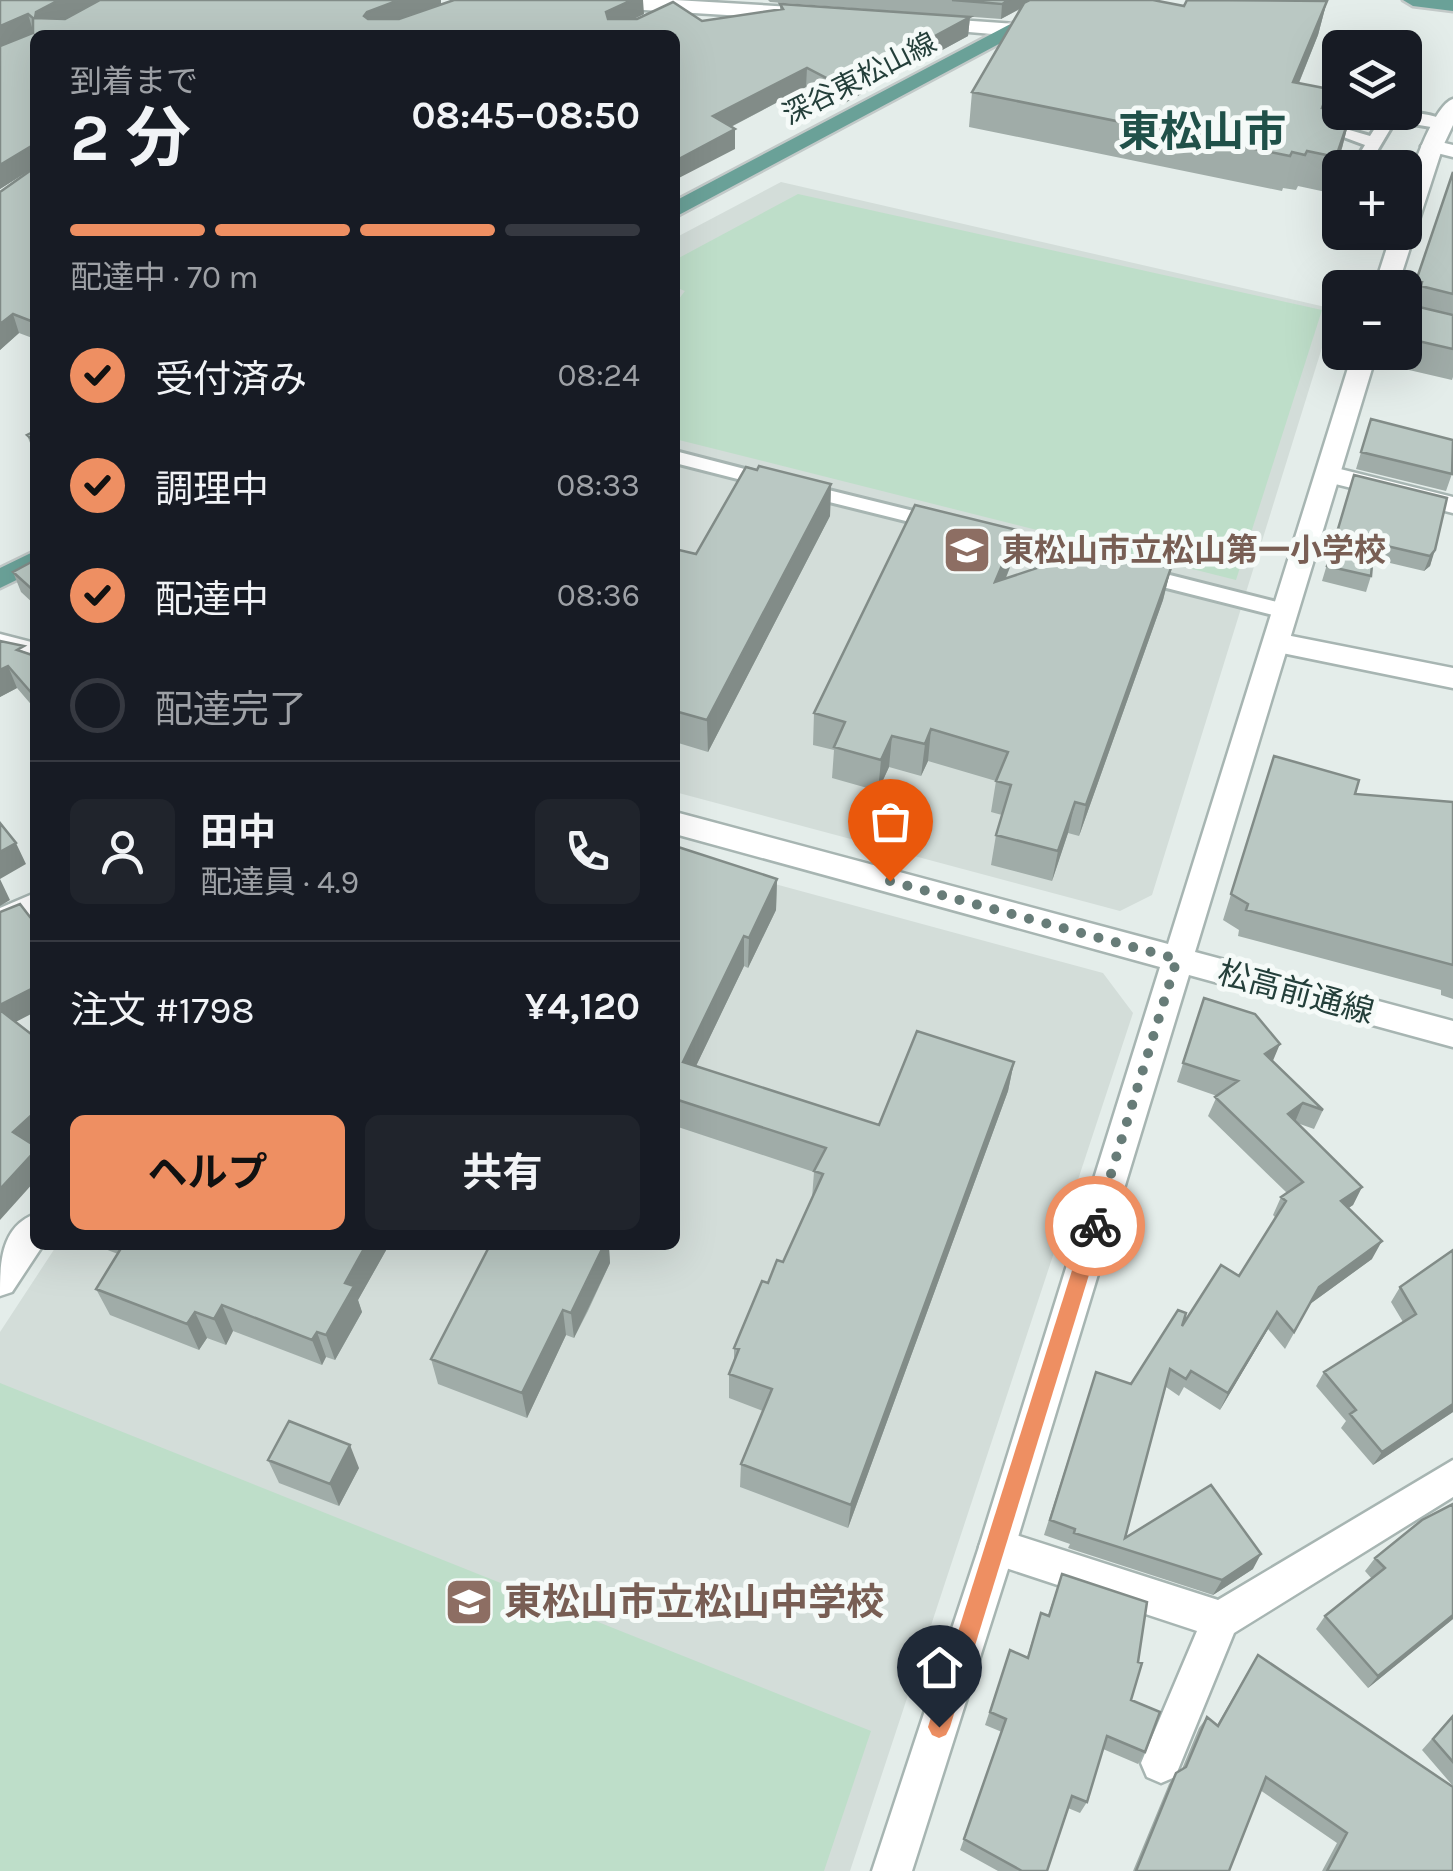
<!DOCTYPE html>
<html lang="ja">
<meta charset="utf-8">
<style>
:root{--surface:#171b24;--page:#20242c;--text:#f1f3f6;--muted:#9ea1a6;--line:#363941;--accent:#ee8f62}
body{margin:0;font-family:Karla,"Noto Sans JP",sans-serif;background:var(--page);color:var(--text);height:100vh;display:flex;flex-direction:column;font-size:38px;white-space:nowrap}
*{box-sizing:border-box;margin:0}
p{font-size:32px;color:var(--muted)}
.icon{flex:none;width:55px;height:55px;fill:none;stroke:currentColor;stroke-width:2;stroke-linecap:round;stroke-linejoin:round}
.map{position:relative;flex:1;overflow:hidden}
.sheet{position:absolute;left:30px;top:30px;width:650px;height:1220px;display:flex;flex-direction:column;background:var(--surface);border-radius:15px;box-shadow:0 10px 40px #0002}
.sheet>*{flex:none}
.controls{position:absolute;left:1322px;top:30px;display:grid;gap:20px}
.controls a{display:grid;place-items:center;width:100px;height:100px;border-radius:15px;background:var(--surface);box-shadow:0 10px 40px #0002;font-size:50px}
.pin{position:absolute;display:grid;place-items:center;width:85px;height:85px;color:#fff;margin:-102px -42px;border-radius:50% 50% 50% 0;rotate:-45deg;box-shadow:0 0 10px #0007}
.pin .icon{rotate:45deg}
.courier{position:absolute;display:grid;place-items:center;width:100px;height:100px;margin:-50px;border:8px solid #ee8f62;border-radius:50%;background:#fff;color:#222;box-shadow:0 2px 12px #0007}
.headline em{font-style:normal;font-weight:700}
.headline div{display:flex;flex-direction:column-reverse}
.headline{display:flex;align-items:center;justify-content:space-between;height:170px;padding:0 40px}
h1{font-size:65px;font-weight:700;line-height:75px}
.bar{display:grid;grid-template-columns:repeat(4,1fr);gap:15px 10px;align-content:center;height:120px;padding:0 40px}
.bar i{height:12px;border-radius:8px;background:var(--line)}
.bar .selected{background:var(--accent)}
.bar p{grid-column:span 4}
.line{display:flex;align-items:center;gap:25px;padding:0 40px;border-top:2px solid var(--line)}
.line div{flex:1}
.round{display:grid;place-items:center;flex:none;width:105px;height:105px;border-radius:15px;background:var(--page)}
ol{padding:0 40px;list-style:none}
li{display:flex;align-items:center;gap:30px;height:110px}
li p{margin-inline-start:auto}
li .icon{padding:10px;border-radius:50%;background:var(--accent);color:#111;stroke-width:4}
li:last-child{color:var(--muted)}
li i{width:55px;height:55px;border:5px solid var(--line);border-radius:50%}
.cta{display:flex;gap:20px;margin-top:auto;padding:20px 40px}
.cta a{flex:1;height:115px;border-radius:15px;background:var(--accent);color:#111;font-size:40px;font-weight:700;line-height:115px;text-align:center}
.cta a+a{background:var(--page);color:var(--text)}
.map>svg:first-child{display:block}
.built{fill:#d3ddd9}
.green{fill:#bedec9}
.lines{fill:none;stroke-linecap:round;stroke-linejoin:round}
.service-casing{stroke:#a7b5b2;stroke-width:6}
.minor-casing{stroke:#a7b5b2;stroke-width:5}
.tertiary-casing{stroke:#a7b5b2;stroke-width:5}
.primary-casing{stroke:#c2c9c8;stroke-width:5}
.service{fill:#fff;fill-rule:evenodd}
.minor{fill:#fff;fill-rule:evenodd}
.tertiary{fill:#fff;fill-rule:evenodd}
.primary{fill:#6aa198;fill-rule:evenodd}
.wall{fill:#a0aca8}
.shaded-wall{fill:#828c88}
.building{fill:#bac8c3;stroke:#828c88;stroke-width:2.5}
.route{fill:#ee8f62}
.done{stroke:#677c78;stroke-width:10;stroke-dasharray:0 18}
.labels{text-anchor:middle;stroke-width:10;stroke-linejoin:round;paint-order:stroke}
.far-street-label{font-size:28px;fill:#243f3a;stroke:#f5faf8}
.education-label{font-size:32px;font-weight:bold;fill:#785e54;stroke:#f5faf8;text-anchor:start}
.street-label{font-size:32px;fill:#243f3a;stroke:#f5faf8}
.near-education-label{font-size:38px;font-weight:bold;fill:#785e54;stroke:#f5faf8;text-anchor:start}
.far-town-label{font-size:42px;font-weight:bold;fill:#205149;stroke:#f5faf8}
</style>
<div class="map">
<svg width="1453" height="1871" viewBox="0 0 1453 1871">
<rect width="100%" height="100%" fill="#e4edea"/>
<!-- built -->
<path class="built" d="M781,182L1334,309L1152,895L1120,911L675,792V238Z
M675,857L1103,973L1133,1013L850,1871H0V1332L57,1245H675Z"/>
<!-- green -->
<path class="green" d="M798,194L1322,310L1236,580L675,439V304L685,291L675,287V260Z
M0,1383L871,1731L824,1871H0Z"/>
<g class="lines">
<!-- service casing -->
<g class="service-casing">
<path id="service" d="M1340,108V112H1350L1346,129L1370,136L1384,114C1406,111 1432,112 1451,124L1443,129L1395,121L1367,168H1351L1365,145L1330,132L1334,112Z
M1340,195V213L1329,212L1327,209L1334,197Z
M675,451L780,478L782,482L773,488L675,463Z
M804,484L938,517L948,523L938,529L797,494L795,490Z
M988,529L1105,559L1108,564L1098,571L981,541L978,536Z
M1138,567L1285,604L1295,611L1285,618L1131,579L1128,574Z"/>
</g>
<!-- minor casing -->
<g class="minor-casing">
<path id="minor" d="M568,0H675L809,8L819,14L809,20L578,6Z
M929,18L1016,24L1026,30L1016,36L922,28L919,24Z
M1432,140L1453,145V157L1425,150L1421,146L1425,142Z
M1328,466L1453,497V513L1319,480L1316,474L1319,468Z
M1276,633L1453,668V688L1267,650L1263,643L1267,636Z
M35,893V918L0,933V908Z
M35,1214V1245H43L12,1292L0,1296C0,1265 0,1227 35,1214Z
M1453,1460V1497L1234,1633L1175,1777L1161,1783L1147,1777L1141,1763L1197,1631L997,1565L984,1560L979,1547L984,1534L997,1529L1218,1600Z"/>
</g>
<!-- tertiary casing -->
<g class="tertiary-casing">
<path id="tertiary" d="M1453,99V125L1443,146L1397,288H1374L1392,232H1405C1405,219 1403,204 1406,191C1411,171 1434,105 1453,99Z
M1353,352H1377L1195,952L1453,1021V1047L1189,975L1015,1547L912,1871H872L979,1547L1160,967L675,834V812L1168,944Z
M0,634L35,643V663L0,654Z"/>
</g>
<!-- primary casing -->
<g class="primary-casing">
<path id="primary" d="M1056,0H1081L675,217V201Z
M1403,0H1453V11L1413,6Z
M35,551V571L0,588V568Z"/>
</g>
<!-- service -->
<use href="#service" class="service"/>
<!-- minor -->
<use href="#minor" class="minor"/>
<!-- tertiary -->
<use href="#tertiary" class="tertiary"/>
<!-- primary -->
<use href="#primary" class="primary"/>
</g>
<!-- wall -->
<path class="wall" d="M0,0L441,4L644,14L633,19L702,21L780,9V4L970,17L968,36L841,105L806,87L731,127L735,129V149L35,35V339L19,333L0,350V192L31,170V169L0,189Z
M768,0H1153L1184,6L1327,1L1318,35L1299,83L1324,108L1351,113L1342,148L1326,192L1298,186L1296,190L1283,188L1282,191L969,127L972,92L1022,8L1001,19L770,2Z
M1453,172V377L1452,380L1396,367L1400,352H1405V337L1413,311L1407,310Z
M1371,419L1453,471L1446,491L1356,469Z
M35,431V456L27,435Z
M1354,475L1447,498L1430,566L1424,571L1373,559L1371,576L1366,592L1322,581Z
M831,484L830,516L708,752L675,742V549L696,554Z
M35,560V605L21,592L13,572Z
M1012,562L1006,578L1171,568L1163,600L1079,836L1068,833L1052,881L991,865L996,835L1002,815L991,812L996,781L928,761L921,776L889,767L878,791L832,778L834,750L813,745L814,713Z
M0,641L35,656V709L17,688L0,697Z
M1274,756L1355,794L1453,802V999L1441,995V990L1238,936L1239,930L1223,920Z
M675,846L777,879L776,910L748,968L744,966L696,1066L879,1125L1014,1062L1008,1091L848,1528L740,1487L741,1464L763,1411L729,1398V1374L734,1363V1348L768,1283L783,1262L812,1198L814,1172L675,1126Z
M1204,998L1323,1110L1314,1129L1297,1123L1362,1187L1353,1205L1348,1208L1372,1259L1310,1304L1285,1349L1268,1329L1220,1410L1184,1387L1179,1396L1166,1387L1125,1538L1253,1569L1213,1595L1068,1548L1070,1544L1044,1535L1096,1372L1131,1384L1182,1326L1239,1276L1276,1218L1273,1215L1281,1197L1287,1193L1208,1116L1217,1096L1177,1082Z
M103,1245H389L358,1300L362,1312L335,1360L326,1357L322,1365L233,1331L226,1345L207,1338L199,1350L110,1315L96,1289L118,1254L105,1249Z
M609,1248L610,1263L588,1311L574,1338L566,1335L527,1418L438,1384L431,1359Z
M1453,1250V1412L1373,1465L1341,1428L1346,1421L1316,1386L1324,1372L1403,1322L1391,1302L1400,1287Z
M268,1460L359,1468L339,1506L279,1483Z
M1375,1558L1453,1619L1368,1688L1316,1629L1325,1616L1372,1579L1365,1571Z
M1062,1574L1131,1700L1145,1752L1138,1764L1103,1749L1087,1802L1080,1813L1068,1808L1047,1871H998L960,1850L1002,1732L985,1725L1010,1650L1027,1657L1041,1613L1048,1615Z
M1258,1655L1453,1871H1322L1337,1843L1260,1790L1229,1871H1133L1169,1784L1176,1773L1182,1769L1199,1728L1207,1717L1217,1725Z
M1453,1715V1786L1422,1750Z"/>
<!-- shaded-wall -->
<path class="shaded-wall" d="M59,0H99L41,32L35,18L36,12Z
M399,0H441V4L367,35L364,16L367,12Z
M632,0H643L644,14L607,32L606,12Z
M1009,0H1036L1001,19L1002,4Z
M1327,1L1318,35L1285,117L1293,82Z
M28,14L34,34L0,48V26Z
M970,17L968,36L841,105L842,86Z
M807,68L806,87L713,136V116Z
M1351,113L1342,148L1326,192L1336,157Z
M735,129V149L675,180V161Z
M30,147L35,167L0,189V165Z
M13,314L19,333L0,350V324Z
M831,484L830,516L708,752L707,720Z
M1017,530L1012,562L991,614L995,582Z
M1435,550L1430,566L1424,571L1430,556Z
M1171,568L1163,600L1079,836L1086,805Z
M8,666L17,688L0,697V670Z
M931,729L928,761L921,776L925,744Z
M892,736L889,767L878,791L881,760Z
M1075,802L1068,833L1052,881L1058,851Z
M16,843L26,864L0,879V852Z
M0,879L10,900L0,906Z
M777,879L776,910L748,968L749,938Z
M744,936V966L684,1091L683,1062Z
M35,987V1012L6,1027L0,1015V1005Z
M1280,1044L1272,1063L1265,1054Z
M1014,1062L1008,1091L848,1528L851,1505Z
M1303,1103L1295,1122L1288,1114Z
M35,1112V1141L23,1151L13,1132Z
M35,1151V1181L0,1220V1189Z
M1362,1187L1353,1205L1332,1220L1341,1201Z
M1382,1241L1372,1259L1310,1304L1285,1349L1319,1287Z
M366,1245H389L358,1300L362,1312L335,1360L326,1335L345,1283Z
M601,1245H610L609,1248L610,1263L574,1338L571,1313Z
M222,1305L233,1331L226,1345L214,1319Z
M563,1310L566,1335L527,1418L522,1393Z
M195,1312L207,1338L199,1350L187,1324Z
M1277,1312L1268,1329L1220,1410L1228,1393Z
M317,1332L326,1357L322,1365L312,1340Z
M1453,1404V1412L1373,1465L1382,1452Z
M350,1445L359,1468L339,1506L330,1484Z
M1261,1554L1253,1569L1213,1595L1222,1580Z
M1453,1615V1619L1368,1688L1378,1676Z"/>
<!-- building -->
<path class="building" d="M0,0H59L36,12L35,18L65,19L100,0H399L367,12L364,16L368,19H399L454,0H632L606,12L608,19H637L673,2L702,21L783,9L780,4L970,17L842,86L807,68L713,116L735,129L675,161V35H35V318L31,321L13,314L0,324V192L31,170L30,147L0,165V46L33,33V18L28,14L0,26Z
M952,0H1009L1002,4Z
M1030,0H1153L1184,6L1187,0L1327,1L1293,82L1329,89L1322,108L1351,113L1336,157L1307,151L1305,155L1292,152L1290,156L972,92L1024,3Z
M1453,172V294L1421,286L1422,282L1416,281Z
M1415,306L1453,315V349L1405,338Z
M1371,419L1453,440L1452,474L1361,452Z
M35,431V442L27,435Z
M759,466L831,484L707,720L675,711V549L696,554L746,467L757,470Z
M1354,475L1447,498L1435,550L1430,556L1374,543L1371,576L1327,566Z
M915,505L1017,530L995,582L1094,549L1171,568L1086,805L1075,802L1058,851L996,835L1011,785L996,781L1008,752L931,729L925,744L892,736L881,760L834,747L845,722L814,713Z
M35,560V592L13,572Z
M0,641L24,646L17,650L35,656V697L8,666L0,670Z
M1274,756L1359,780L1355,794L1453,802V965L1246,910L1248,904L1231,894Z
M0,823L16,843L0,852Z
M675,846L777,879L749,938L744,936L683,1062L879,1125L917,1031L1014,1062L851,1505L741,1464L772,1389L729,1374L739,1349L734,1348L762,1281L768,1283L777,1260L783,1262L823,1174L814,1171L826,1148L675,1099Z
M20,904L30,917L35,915V987L0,1005V912Z
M1204,998L1255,1014L1280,1044L1265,1054L1323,1110L1303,1103L1288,1114L1362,1187L1341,1201L1382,1241L1319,1287L1294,1332L1277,1312L1228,1393L1191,1371L1186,1379L1170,1369L1125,1538L1211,1485L1261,1554L1222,1580L1074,1533L1075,1529L1050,1520L1096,1372L1131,1384L1178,1310L1186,1313L1182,1326L1221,1265L1239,1276L1286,1201L1281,1197L1303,1182L1215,1097L1238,1081L1183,1063Z
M0,1010L35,1037V1112L13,1132L35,1146V1151L0,1189Z
M123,1245H366L345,1283L354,1286L326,1335L317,1332L312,1340L222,1305L214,1319L195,1312L187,1324L96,1289Z
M490,1245H604L571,1313L563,1310L522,1393L431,1359Z
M1453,1250V1404L1382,1452L1350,1414L1356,1410L1324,1372L1416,1314L1400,1287Z
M289,1421L350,1445L330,1484L268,1460Z
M1453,1504V1615L1378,1676L1325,1616L1385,1568L1375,1558L1422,1520Z
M1062,1574L1147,1602L1138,1662L1142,1663L1131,1700L1160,1712L1145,1752L1107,1736L1087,1802L1072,1796L1047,1871H1022L964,1839L1006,1719L990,1712L1010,1650L1028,1658L1041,1613L1049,1616Z
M1258,1655L1453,1787V1871H1327L1347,1833L1266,1777L1229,1871H1136L1176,1773L1186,1767L1207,1717L1218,1726Z
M1453,1716V1762L1433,1739Z"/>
<!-- route -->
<path class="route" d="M1095,1218L1104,1226L950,1727L946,1735L939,1738L932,1735L928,1727L1086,1226Z"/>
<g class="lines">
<!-- done -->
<path class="done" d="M890,881L1177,959L1095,1226"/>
</g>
<!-- icons -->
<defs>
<g id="school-square" transform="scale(2.5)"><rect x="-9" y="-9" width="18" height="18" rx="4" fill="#8d6e63" stroke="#f5faf8"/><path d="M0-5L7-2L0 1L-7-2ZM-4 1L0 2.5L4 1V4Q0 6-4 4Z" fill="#fff"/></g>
</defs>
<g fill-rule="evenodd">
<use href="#school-square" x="967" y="550"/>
<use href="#school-square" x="469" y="1602"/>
</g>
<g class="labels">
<!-- far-street labels -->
<g class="far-street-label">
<text transform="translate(859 78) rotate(-27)" y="10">深谷東松山線</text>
</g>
<!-- education labels -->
<g class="education-label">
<text x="1002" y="561">東松山市立松山第一小学校</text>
</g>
<!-- street labels -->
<g class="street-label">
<text transform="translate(1296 992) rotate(15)" y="11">松高前通線</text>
</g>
<!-- near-education labels -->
<g class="near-education-label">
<text x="504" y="1615">東松山市立松山中学校</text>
</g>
<!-- far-town labels -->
<g class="far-town-label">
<text x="1202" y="146">東松山市</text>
</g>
</g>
</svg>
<div class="controls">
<a><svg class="icon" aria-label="layers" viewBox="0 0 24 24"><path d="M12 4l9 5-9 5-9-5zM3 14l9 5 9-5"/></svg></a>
<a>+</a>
<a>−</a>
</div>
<div class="pin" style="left:890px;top:881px;background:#ea580c"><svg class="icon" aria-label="bag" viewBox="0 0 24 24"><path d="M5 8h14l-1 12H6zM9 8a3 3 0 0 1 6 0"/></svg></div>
<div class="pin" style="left:939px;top:1727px;background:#1f2937"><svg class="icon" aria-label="home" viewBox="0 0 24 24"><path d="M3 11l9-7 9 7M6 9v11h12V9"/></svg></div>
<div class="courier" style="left:1095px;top:1226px"><svg class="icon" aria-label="bike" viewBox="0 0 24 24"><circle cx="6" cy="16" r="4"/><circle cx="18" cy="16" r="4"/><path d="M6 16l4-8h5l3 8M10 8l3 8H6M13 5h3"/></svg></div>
<section class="sheet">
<div class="headline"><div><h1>2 分</h1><p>到着まで</p></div><em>08:45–08:50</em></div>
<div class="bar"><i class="selected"></i><i class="selected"></i><i class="selected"></i><i></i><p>配達中 · 70 m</p></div>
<ol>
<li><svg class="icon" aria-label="check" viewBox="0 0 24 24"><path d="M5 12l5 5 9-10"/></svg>受付済み<p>08:24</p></li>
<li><svg class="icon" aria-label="check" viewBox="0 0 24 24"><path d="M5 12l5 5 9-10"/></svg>調理中<p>08:33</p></li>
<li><svg class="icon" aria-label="check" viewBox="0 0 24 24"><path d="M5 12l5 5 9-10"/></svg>配達中<p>08:36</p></li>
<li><i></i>配達完了</li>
</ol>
<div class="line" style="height:180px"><a class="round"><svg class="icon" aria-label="person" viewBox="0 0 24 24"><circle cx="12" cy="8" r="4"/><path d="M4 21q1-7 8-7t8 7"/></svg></a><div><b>田中</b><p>配達員 · 4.9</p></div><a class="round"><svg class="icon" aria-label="phone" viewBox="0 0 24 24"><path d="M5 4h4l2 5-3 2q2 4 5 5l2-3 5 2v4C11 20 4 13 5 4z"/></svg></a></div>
<div class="line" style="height:130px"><div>注文 #1798</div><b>¥4,120</b></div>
<div class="cta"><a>ヘルプ</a><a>共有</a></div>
</section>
</div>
